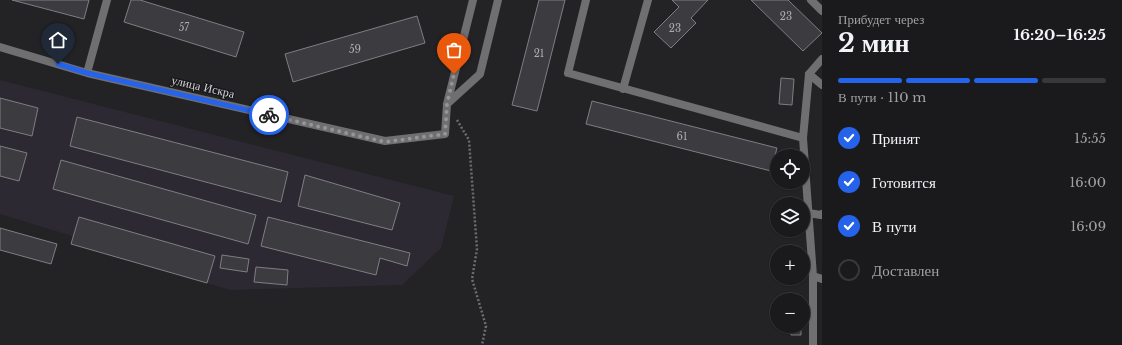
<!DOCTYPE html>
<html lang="ru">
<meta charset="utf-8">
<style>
:root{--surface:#1a1a1c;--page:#232325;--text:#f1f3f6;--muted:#9fa1a3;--line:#38383b;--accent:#2563eb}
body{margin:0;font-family:"Libre Baskerville",serif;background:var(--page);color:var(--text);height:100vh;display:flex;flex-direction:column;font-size:15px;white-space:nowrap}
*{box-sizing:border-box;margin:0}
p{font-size:13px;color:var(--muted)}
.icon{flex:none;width:22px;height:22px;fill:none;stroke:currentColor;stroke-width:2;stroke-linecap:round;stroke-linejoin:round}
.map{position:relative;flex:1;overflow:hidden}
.details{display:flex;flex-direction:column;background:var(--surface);width:300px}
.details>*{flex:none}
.fabs{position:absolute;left:770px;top:149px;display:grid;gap:8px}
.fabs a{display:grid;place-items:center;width:40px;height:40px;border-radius:50%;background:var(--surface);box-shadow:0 1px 3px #0004,0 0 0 1px var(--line);font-size:20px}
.pin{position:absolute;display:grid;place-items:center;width:34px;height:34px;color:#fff;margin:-41px -17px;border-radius:50% 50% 50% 0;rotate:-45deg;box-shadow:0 0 4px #0007}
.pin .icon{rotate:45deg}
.courier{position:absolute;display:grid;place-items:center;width:40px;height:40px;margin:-20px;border:3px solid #2563eb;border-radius:50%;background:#fff;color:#222;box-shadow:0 1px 5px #0007}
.overview em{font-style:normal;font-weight:800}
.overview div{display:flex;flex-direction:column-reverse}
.overview{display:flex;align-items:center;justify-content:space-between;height:68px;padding:0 16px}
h1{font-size:26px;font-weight:800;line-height:30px}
.bar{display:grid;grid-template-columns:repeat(4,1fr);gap:6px 4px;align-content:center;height:48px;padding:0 16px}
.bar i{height:5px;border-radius:3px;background:var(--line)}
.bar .on{background:var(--accent)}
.bar p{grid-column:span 4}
ol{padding:0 16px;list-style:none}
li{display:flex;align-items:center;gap:12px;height:44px}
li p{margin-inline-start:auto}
li .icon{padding:4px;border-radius:50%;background:var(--accent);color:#fff;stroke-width:4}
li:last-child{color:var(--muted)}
li i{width:22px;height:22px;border:2px solid var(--line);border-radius:50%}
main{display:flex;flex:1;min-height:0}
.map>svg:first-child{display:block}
.built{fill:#2c2933}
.building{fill:#3c3b3f;stroke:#7f7e83}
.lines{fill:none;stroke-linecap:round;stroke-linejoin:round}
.path{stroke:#6d6c6f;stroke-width:2.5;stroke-dasharray:2 2;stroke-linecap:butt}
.service{stroke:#6f6e71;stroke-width:8}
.minor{stroke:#6f6e71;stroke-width:8}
.done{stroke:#959497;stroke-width:4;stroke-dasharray:0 7.2}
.route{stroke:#2563eb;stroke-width:5}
.labels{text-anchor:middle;stroke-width:3;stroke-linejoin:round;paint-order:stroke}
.number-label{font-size:10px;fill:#acacaf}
.street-label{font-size:12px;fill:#d2d1d4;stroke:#19181c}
</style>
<main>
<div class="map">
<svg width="822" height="345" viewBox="0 0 822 345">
<rect width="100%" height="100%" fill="#232225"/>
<!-- built -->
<path class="built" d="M0,80L454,196L441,248L402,285L231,290L111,256L69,235L0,214Z"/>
<!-- building -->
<path class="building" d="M12,0H89L84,19Z
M131,0H140L244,32L236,57L124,22Z
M539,0H565L537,111L512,105Z
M672,0H708L691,18L696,23L671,48L654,32L679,7Z
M751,0H788L822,33L803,51Z
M417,16L425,43L293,82L285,54Z
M781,78L794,79L792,105L779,104Z
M0,98L38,108L32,136L0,128Z
M592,101L777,148L771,171L586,124Z
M77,117L288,172L281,202L70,146Z
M0,146L27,153L19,181L0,176Z
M61,160L256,215L248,244L53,189Z
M305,175L400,203L392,230L298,206Z
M79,217L215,256L207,283L71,244Z
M268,217L410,253L407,266L380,258L376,275L261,246Z
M0,228L57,244L51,264L0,250Z
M222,255L249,259L247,272L220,268Z
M256,267L288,270L287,285L254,282Z
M791,326H801V335H791Z"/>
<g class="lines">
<!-- path -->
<path class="path" d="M457,120L469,140L477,249L472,279L486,326L482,345"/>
<!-- service -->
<path class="service" d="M586,0L568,73L803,138
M809,74L822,85
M623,89L648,0
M808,213L821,215L822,214"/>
<!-- minor -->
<path class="minor" d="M811,0L822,11
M0,47L87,73L385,141L445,134L447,104L473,0
M87,73L107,0
M447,104L480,74L498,0
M813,276L822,279
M813,345V276L803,138L809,74L822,59"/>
</g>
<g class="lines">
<!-- done -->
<path class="done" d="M269,115L385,142L445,134L447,104L454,74"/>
<!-- route -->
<path class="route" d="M58,64L87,73L269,115"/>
</g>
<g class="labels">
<!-- number labels -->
<g class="number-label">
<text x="786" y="20">23</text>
<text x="184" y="31">57</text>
<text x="675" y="32">23</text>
<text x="355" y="53">59</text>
<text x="539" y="57">21</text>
<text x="682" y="140">61</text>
</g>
<!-- street labels -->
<g class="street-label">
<text transform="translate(203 87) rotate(13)" y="4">улица Искра</text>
</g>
</g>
</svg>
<div class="fabs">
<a><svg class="icon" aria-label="locate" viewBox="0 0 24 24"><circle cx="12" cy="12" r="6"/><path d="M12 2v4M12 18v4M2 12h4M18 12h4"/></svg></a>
<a><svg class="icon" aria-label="layers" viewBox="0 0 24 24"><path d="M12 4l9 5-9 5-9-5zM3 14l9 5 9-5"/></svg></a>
<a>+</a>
<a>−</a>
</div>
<div class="pin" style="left:454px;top:74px;background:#ea580c"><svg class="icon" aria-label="bag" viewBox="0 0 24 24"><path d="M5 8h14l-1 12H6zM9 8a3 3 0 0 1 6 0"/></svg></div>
<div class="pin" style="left:58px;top:64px;background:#1f2937"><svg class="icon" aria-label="home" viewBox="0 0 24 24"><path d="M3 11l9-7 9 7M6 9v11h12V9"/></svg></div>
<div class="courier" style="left:269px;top:115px"><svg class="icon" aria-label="bike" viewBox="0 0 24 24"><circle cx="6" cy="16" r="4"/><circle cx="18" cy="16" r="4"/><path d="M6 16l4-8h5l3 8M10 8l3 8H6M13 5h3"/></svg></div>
</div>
<section class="details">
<div class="overview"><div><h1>2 мин</h1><p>Прибудет через</p></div><em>16:20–16:25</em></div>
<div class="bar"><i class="on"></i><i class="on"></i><i class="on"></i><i></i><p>В пути · 110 m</p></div>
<ol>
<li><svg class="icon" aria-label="check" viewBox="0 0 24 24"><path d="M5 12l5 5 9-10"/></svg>Принят<p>15:55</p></li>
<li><svg class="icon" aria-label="check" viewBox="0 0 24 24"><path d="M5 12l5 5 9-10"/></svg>Готовится<p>16:00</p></li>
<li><svg class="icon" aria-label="check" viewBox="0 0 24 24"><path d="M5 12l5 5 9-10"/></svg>В пути<p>16:09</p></li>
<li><i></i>Доставлен</li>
</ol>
</section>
</main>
